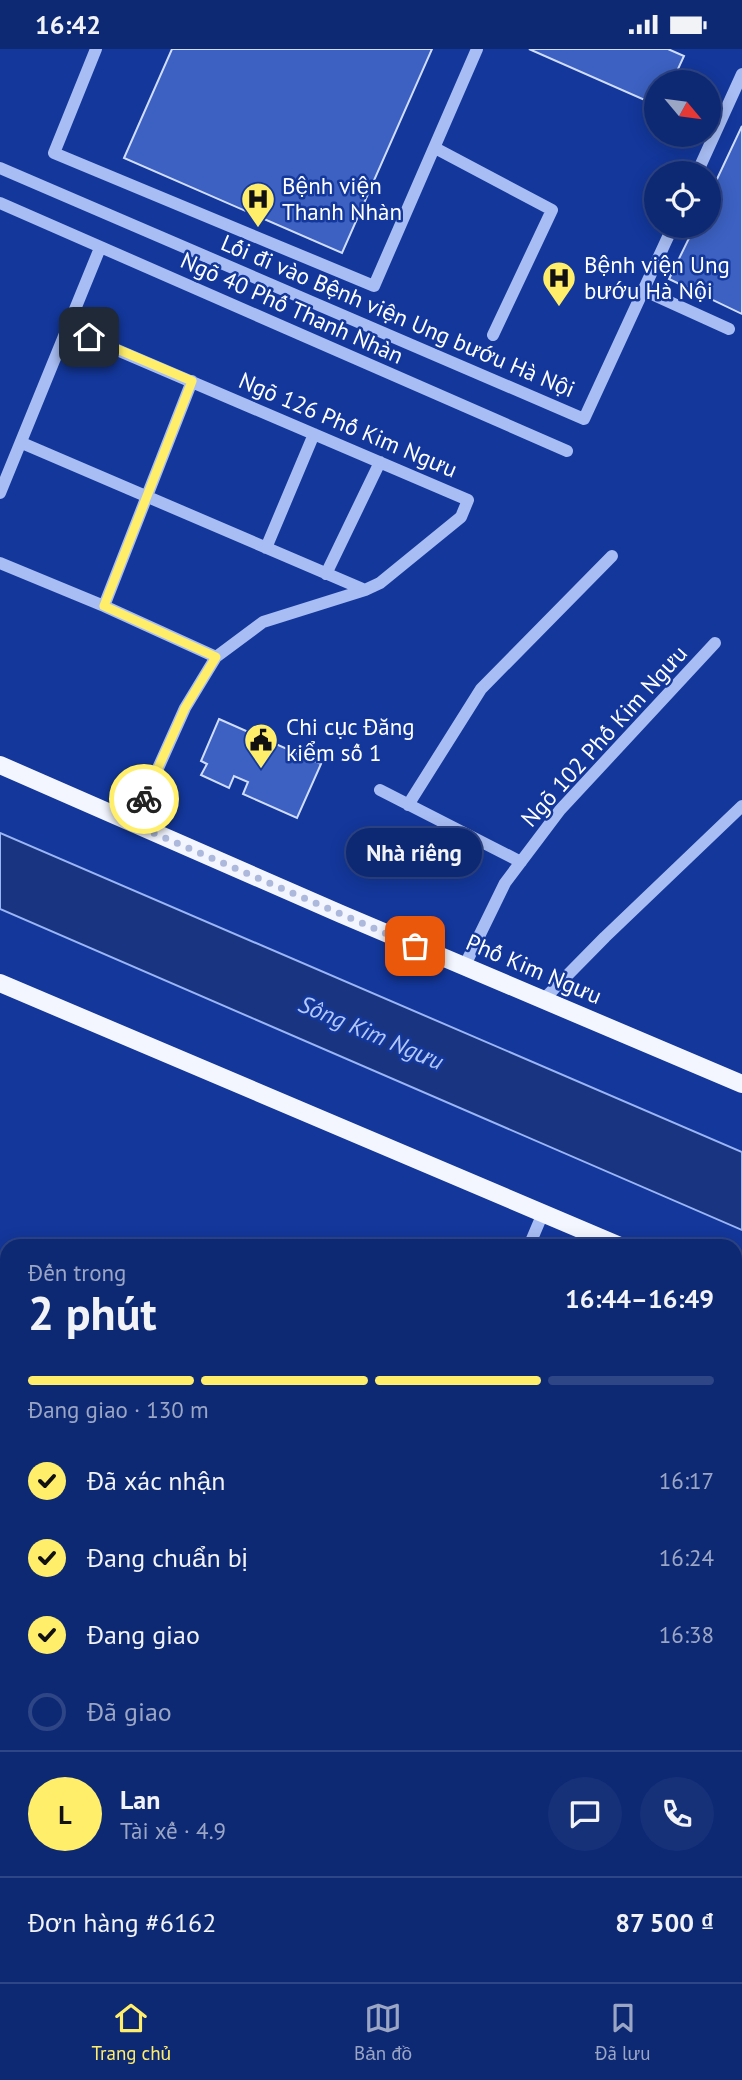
<!DOCTYPE html>
<html lang="vi">
<meta charset="utf-8">
<style>
:root{--surface:#0e2974;--page:#173179;--text:#f1f3f6;--muted:#9ba6c5;--line:#2e4586;--accent:#ffee6a}
body{margin:0;font-family:"PT Sans",sans-serif;background:var(--page);color:var(--text);height:100vh;display:flex;flex-direction:column;font-size:26px;white-space:nowrap}
*{box-sizing:border-box;margin:0}
p{font-size:23px;color:var(--muted)}
.icon{flex:none;width:38px;height:38px;fill:none;stroke:currentColor;stroke-width:2;stroke-linecap:round;stroke-linejoin:round}
.map{position:relative;flex:1;overflow:hidden}
.side{position:absolute;left:0px;top:1190px;width:742px;height:744px;display:flex;flex-direction:column;background:var(--surface);border-radius:21px 21px 0 0;box-shadow:0 4px 18px #0003,0 0 0 2px var(--line)}
.side>*{flex:none}
.needle{width:46px;rotate:119deg}
.fabs{position:absolute;left:644px;top:21px;display:grid;gap:14px}
.fabs a{display:grid;place-items:center;width:77px;height:77px;border-radius:50%;background:var(--surface);box-shadow:0 4px 18px #0003,0 0 0 2px var(--line);font-size:35px}
.pin{position:absolute;display:grid;place-items:center;width:60px;height:60px;color:#fff;margin:-30px;border-radius:14px;box-shadow:0 4px 10px #0006}
.courier{position:absolute;display:grid;place-items:center;width:70px;height:70px;margin:-35px;border:5px solid #ffee6a;border-radius:50%;background:#fff;color:#222;box-shadow:0 2px 9px #0007}
.bubble{position:absolute;height:49px;border-radius:24px;background:var(--surface);box-shadow:0 4px 18px #0003,0 0 0 2px var(--line);font-size:23px;font-weight:800;line-height:49px;text-align:center}
.summary em{font-style:normal;font-weight:800}
.summary div{display:flex;flex-direction:column-reverse}
.summary{display:flex;align-items:center;justify-content:space-between;height:119px;padding:0 28px}
h1{font-size:46px;font-weight:800;line-height:52px}
.bar{display:grid;grid-template-columns:repeat(4,1fr);gap:10px 7px;align-content:center;height:84px;padding:0 28px}
.bar i{height:9px;border-radius:5px;background:var(--line)}
.bar .on{background:var(--accent)}
.bar p{grid-column:span 4}
.line{display:flex;align-items:center;gap:18px;padding:0 28px;border-top:2px solid var(--line)}
.line div{flex:1}
.round{display:grid;place-items:center;flex:none;width:74px;height:74px;border-radius:37px;background:var(--page)}
ol{padding:0 28px;list-style:none}
li{display:flex;align-items:center;gap:21px;height:77px}
li p{margin-inline-start:auto}
li .icon{padding:7px;border-radius:50%;background:var(--accent);color:#111;stroke-width:4}
li:last-child{color:var(--muted)}
li i{width:38px;height:38px;border:4px solid var(--line);border-radius:50%}
.status{display:flex;justify-content:space-between;align-items:center;height:49px;padding:0 35px;background:var(--surface);direction:ltr}
.status svg{height:19px;fill:currentColor}
.tabs{display:flex;justify-content:space-around;align-items:center;height:98px;border-top:2px solid var(--line);background:var(--surface);font-size:19px;color:var(--muted)}
.tabs a{display:grid;justify-items:center;gap:4px}
.tabs .on{color:var(--accent)}
.map>svg:first-child{display:block}
.water{fill:#193481;stroke:#9ab5f6;stroke-width:2}
.building{fill:#3c61c2;stroke:#d0ddfd;stroke-width:2}
.lines{fill:none;stroke-linecap:round;stroke-linejoin:round}
.minor{stroke:#a8bdf3;stroke-width:12}
.major{stroke:#f4f6ff;stroke-width:18}
.done{stroke:#acb9dc;stroke-width:7;stroke-dasharray:0 12.6}
.route{stroke:#ffee6a;stroke-width:9}
.labels{text-anchor:middle;stroke-width:5;stroke-linejoin:round;paint-order:stroke}
.poi-label{font-size:23px;fill:#fff;stroke:#13379b;text-anchor:start}
.street-label{font-size:23px;fill:#fff;stroke:#13379b}
.water-label{font-size:24px;font-style:italic;fill:#b4c8fa;stroke:#13379b}
</style>
<div class="status"><b>16:42</b><svg viewBox="0 0 49 12"><path d="M0 12V9h3v3zM5 12V6h3v6zM10 12V3h3v9zM15 12V0h3v12zM26 1h20v11H26zM47 4h2v5h-2z"/></svg></div>
<div class="map">
<svg width="742" height="1933" viewBox="0 0 742 1933">
<rect width="100%" height="100%" fill="#13379b"/>
<!-- water -->
<path class="water" d="M0,784L742,1103V1181L0,860Z"/>
<!-- building -->
<path class="building" d="M172,0H432L342,204L124,109Z
M529,0H668L684,7L672,33H656V56Z
M742,77V265L669,230L695,177H709V147Z
M219,670L321,715L297,769L243,745L248,733L234,727L229,739L201,726L207,715L201,712Z
M742,1733V1790L735,1794V1736Z
M735,1835L742,1851V1863L735,1866Z"/>
<g class="lines">
<!-- minor -->
<path class="minor" d="M96,0L54,104L374,237L477,0
M435,99L552,161L493,286
M0,119L584,370L673,177
M697,124L742,25
M0,154L567,402
M643,241L729,280
M68,280L468,451L461,468L380,534L365,541L263,573L216,608L185,659L133,775
M22,394L365,541
M0,444L100,199
M266,499L314,385
M0,514L104,557L216,608
M326,525L380,413
M104,557L192,332
M380,741L521,813
M408,756L481,640L612,507
M464,918L505,834L560,761L715,594
M543,951L605,888L742,757
M529,1197L543,1164
M0,1233L7,1228
M0,1326L7,1334
M735,1441L742,1444
M735,1555L742,1558
M0,1566L7,1560
M735,1665L742,1668
M0,1746L7,1740
M0,1850L7,1858
M69,1927L74,1933
M528,1927L532,1933
M727,1933L742,1924"/>
<!-- major -->
<path class="major" d="M0,716L341,865L742,1035
M0,934L620,1197
M735,1246L742,1249"/>
</g>
<g class="lines">
<!-- done -->
<path class="done" d="M144,750L133,775L415,897"/>
<!-- route -->
<path class="route" d="M89,288L192,332L104,557L216,608L185,659L144,750"/>
</g>
<!-- icons -->
<defs>
<g id="hospital-pin" transform="scale(1.75)"><path d="M0 17L-7.5 6A9.5 9.5 0 1 1 7.5 6Z" fill="#ffee6a" stroke="#13379b"/><path d="M-5-5h3v3.5h4V-5h3V5h-3V1.5h-4V5h-3Z" fill="#111"/></g>
<g id="civic-pin" transform="scale(1.75)"><path d="M0 17L-7.5 6A9.5 9.5 0 1 1 7.5 6Z" fill="#ffee6a" stroke="#13379b"/><path d="M-.6-6.5H3V-4.5H.6V-3L4-1V1h2V6H-6V1h2V-1L-.6-3ZM-1.2 2.5V6h2.4V2.5Z" fill="#111"/></g>
</defs>
<g fill-rule="evenodd">
<use href="#hospital-pin" x="258" y="150"/>
<use href="#hospital-pin" x="559" y="229"/>
<use href="#civic-pin" x="261" y="691"/>
</g>
<g class="labels">
<!-- poi labels -->
<g class="poi-label">
<text x="282" y="145">Bệnh viện<tspan x="282" dy="26">Thanh Nhàn</tspan></text>
<text x="584" y="224">Bệnh viện Ung<tspan x="584" dy="26">bướu Hà Nội</tspan></text>
<text x="286" y="686">Chi cục Đăng<tspan x="286" dy="26">kiểm số 1</tspan></text>
</g>
<!-- street labels -->
<g class="street-label">
<text transform="translate(292 259) rotate(24)" y="8">Ngõ 40 Phố Thanh Nhàn</text>
<text transform="translate(398 267) rotate(23)" y="8">Lối đi vào Bệnh viện Ung bướu Hà Nội</text>
<text transform="translate(348 376) rotate(23)" y="8">Ngõ 126 Phố Kim Ngưu</text>
<text transform="translate(604 687) rotate(-48)" y="8">Ngõ 102 Phố Kim Ngưu</text>
<text transform="translate(534 920) rotate(23)" y="8">Phố Kim Ngưu</text>
</g>
<!-- water labels -->
<g class="water-label">
<text transform="translate(371 984) rotate(23)" y="8">Sông Kim Ngưu</text>
</g>
</g>
</svg>
<div class="fabs">
<a><svg class="needle" viewBox="-14 -14 28 28"><path d="M0-13l5 13h-10z" fill="#e53935"/><path d="M0 13l5-13h-10z" fill="#9ba6c5"/></svg></a>
<a><svg class="icon" aria-label="locate" viewBox="0 0 24 24"><circle cx="12" cy="12" r="6"/><path d="M12 2v4M12 18v4M2 12h4M18 12h4"/></svg></a>
</div>
<div class="pin" style="left:415px;top:897px;background:#ea580c"><svg class="icon" aria-label="bag" viewBox="0 0 24 24"><path d="M5 8h14l-1 12H6zM9 8a3 3 0 0 1 6 0"/></svg></div>
<div class="pin" style="left:89px;top:288px;background:#1f2937"><svg class="icon" aria-label="home" viewBox="0 0 24 24"><path d="M3 11l9-7 9 7M6 9v11h12V9"/></svg></div>
<div class="courier" style="left:144px;top:750px"><svg class="icon" aria-label="bike" viewBox="0 0 24 24"><circle cx="6" cy="16" r="4"/><circle cx="18" cy="16" r="4"/><path d="M6 16l4-8h5l3 8M10 8l3 8H6M13 5h3"/></svg></div>
<div class="bubble" style="left:346px;top:779px;width:136px">Nhà riêng</div>
<section class="side">
<div class="summary"><div><h1>2 phút</h1><p>Đến trong</p></div><em>16:44–16:49</em></div>
<div class="bar"><i class="on"></i><i class="on"></i><i class="on"></i><i></i><p>Đang giao · 130 m</p></div>
<ol>
<li><svg class="icon" aria-label="check" viewBox="0 0 24 24"><path d="M5 12l5 5 9-10"/></svg>Đã xác nhận<p>16:17</p></li>
<li><svg class="icon" aria-label="check" viewBox="0 0 24 24"><path d="M5 12l5 5 9-10"/></svg>Đang chuẩn bị<p>16:24</p></li>
<li><svg class="icon" aria-label="check" viewBox="0 0 24 24"><path d="M5 12l5 5 9-10"/></svg>Đang giao<p>16:38</p></li>
<li><i></i>Đã giao</li>
</ol>
<div class="line" style="height:126px"><b class="round" style="background:var(--accent);color:#111">L</b><div><b>Lan</b><p>Tài xế · 4.9</p></div><a class="round"><svg class="icon" aria-label="chat" viewBox="0 0 24 24"><path d="M4 5h16v11H9l-5 4z"/></svg></a><a class="round"><svg class="icon" aria-label="phone" viewBox="0 0 24 24"><path d="M5 4h4l2 5-3 2q2 4 5 5l2-3 5 2v4C11 20 4 13 5 4z"/></svg></a></div>
<div class="line" style="height:91px"><div>Đơn hàng #6162</div><b>87 500 ₫</b></div>
</section>
</div>
<nav class="tabs">
<a class="on"><svg class="icon" aria-label="home" viewBox="0 0 24 24"><path d="M3 11l9-7 9 7M6 9v11h12V9"/></svg>Trang chủ</a>
<a><svg class="icon" aria-label="map" viewBox="0 0 24 24"><path d="M3 6l6-2 6 2 6-2v14l-6 2-6-2-6 2zM9 4v14M15 6v14"/></svg>Bản đồ</a>
<a><svg class="icon" aria-label="saved" viewBox="0 0 24 24"><path d="M7 4h10v16l-5-4-5 4z"/></svg>Đã lưu</a>
</nav>
